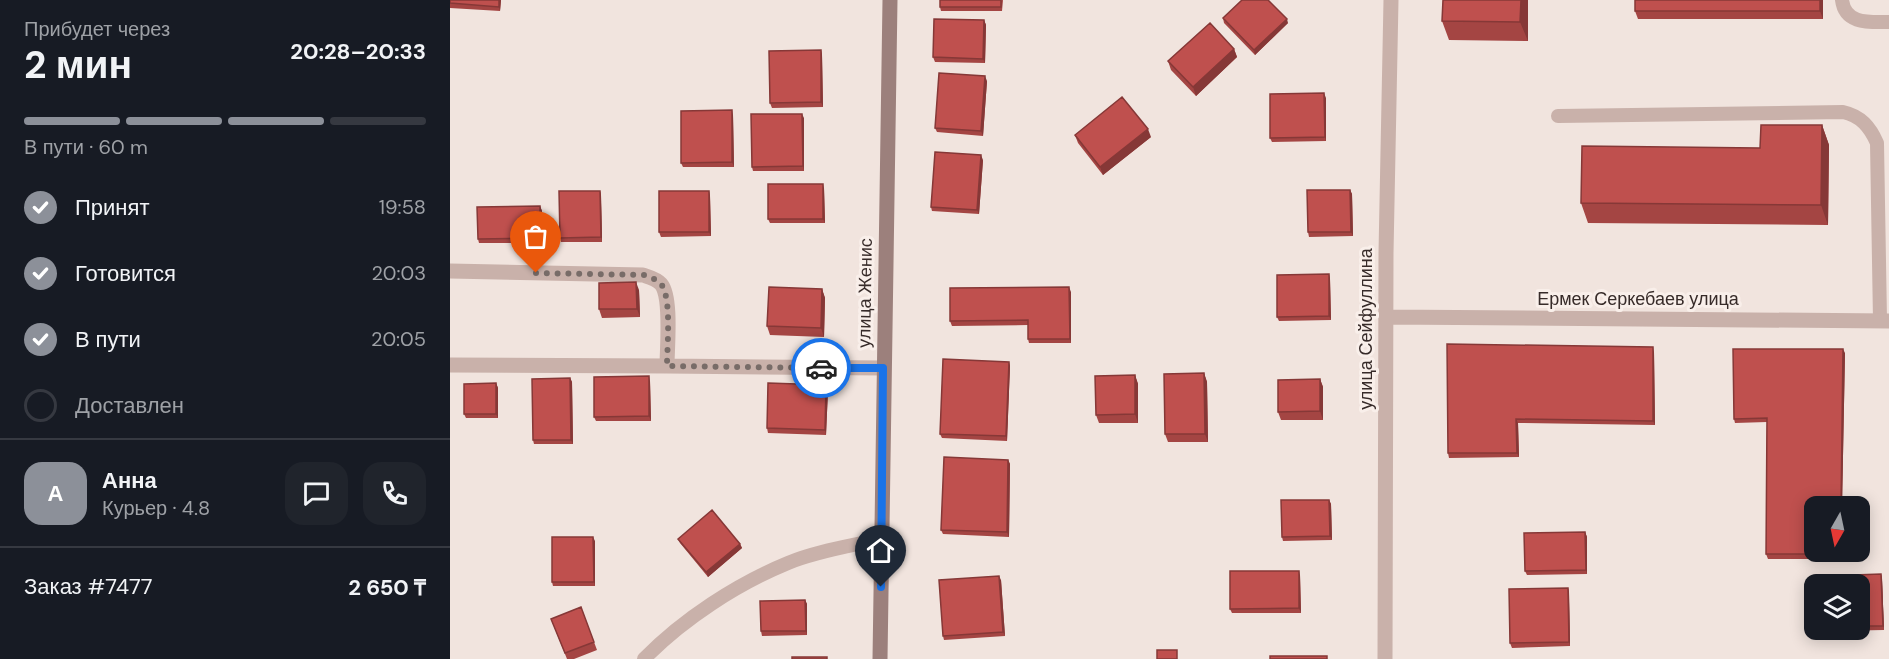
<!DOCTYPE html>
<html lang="ru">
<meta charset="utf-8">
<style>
:root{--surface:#171b24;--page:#20242c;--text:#f1f3f6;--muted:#9ea1a6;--line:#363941;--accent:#8c9099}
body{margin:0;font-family:"DM Sans",sans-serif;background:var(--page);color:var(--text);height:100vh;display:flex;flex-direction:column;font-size:22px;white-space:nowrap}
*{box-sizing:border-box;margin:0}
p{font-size:20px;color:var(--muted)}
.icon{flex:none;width:33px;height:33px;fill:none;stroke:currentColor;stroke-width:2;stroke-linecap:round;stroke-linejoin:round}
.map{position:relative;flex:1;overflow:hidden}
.details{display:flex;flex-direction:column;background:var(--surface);width:450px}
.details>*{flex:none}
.needle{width:39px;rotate:189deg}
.tools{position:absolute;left:1354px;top:496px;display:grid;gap:12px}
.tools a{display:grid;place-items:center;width:66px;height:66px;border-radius:12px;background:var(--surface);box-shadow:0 3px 15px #0003;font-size:30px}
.pin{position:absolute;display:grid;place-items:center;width:51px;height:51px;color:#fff;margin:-62px -26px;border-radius:50% 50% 50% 0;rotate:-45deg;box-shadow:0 0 6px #0007}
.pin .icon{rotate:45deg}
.courier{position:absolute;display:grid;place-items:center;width:60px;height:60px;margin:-30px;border:4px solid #1a73e8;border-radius:50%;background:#fff;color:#222;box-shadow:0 2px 8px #0007}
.summary em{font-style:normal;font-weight:700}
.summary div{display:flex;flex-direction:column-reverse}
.summary{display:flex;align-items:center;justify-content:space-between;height:102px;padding:0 24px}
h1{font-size:39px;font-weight:700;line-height:45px}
.bar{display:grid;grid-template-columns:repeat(4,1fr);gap:9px 6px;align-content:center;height:72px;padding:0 24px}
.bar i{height:8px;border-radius:4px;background:var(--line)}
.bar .selected{background:var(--accent)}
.bar p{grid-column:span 4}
.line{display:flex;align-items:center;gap:15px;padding:0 24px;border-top:2px solid var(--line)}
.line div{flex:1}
.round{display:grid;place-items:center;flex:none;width:63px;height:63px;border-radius:18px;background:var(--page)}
ol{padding:0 24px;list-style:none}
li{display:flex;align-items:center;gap:18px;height:66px}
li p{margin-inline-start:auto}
li .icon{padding:6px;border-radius:50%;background:var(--accent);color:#fff;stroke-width:4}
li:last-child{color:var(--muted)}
li i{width:33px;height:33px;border:3px solid var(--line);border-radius:50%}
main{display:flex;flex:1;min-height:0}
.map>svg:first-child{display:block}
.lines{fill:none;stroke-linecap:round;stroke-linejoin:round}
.lane{stroke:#c9b1aa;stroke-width:14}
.street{stroke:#c9b1aa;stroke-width:15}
.secondary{stroke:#9c807c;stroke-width:15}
.wall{fill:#a44543}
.shaded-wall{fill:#863837}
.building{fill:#bf504e;stroke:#863837;stroke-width:1.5}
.done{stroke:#786c68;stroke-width:6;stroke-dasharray:0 10.8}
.route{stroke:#1a73e8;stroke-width:8}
.labels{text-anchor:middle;stroke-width:6;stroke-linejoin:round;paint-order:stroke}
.street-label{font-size:18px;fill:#372b29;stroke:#f9efea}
</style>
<main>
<section class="details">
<div class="summary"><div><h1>2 мин</h1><p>Прибудет через</p></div><em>20:28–20:33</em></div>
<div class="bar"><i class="selected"></i><i class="selected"></i><i class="selected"></i><i></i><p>В пути · 60 m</p></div>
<ol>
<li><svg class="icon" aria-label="check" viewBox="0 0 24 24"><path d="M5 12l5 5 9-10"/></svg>Принят<p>19:58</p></li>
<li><svg class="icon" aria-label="check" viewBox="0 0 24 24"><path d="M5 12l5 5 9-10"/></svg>Готовится<p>20:03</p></li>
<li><svg class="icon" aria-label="check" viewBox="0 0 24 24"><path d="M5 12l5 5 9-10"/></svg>В пути<p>20:05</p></li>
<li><i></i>Доставлен</li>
</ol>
<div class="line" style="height:108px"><b class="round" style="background:var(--accent);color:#fff">А</b><div><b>Анна</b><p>Курьер · 4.8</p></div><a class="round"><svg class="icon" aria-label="chat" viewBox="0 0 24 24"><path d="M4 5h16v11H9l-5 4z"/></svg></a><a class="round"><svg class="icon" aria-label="phone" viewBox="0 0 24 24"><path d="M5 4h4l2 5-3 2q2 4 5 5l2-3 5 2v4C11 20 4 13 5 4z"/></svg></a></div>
<div class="line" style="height:78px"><div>Заказ #7477</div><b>2 650 ₸</b></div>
</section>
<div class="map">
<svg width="1439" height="659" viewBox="0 0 1439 659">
<rect width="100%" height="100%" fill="#f1e4de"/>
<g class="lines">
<!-- lane -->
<path class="lane" d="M1392,0C1395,25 1420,22 1439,22
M1108,116L1393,112C1411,116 1420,127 1427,143L1430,320
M194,659C233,619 287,584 338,563C367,551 401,546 431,539"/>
<!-- street -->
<path class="street" d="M0,271L193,275C199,277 207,279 211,284C222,297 217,348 217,366L433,368
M936,317L1439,321
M0,365L217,366
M935,659L936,253L941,0"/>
<!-- secondary -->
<path class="secondary" d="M430,659L440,0"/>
</g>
<!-- wall -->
<path class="wall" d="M0,0H51L50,11L0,8Z
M553,0L552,11H491L490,7Z
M993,0H1078V41L999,40L992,21Z
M1373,0V19H1188L1185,11Z
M773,18L838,23L805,55L774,23Z
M534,20L536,25L535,63L485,62L483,57Z
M784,49L787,57L746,96L721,70L718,61Z
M371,50L372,55L373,107L322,108L320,103Z
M537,81L533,136L487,132L485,128Z
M876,98V141L822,142L820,138Z
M283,115L284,167H233L231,163Z
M354,118V171H303L302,167Z
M1372,125L1379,145L1378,225L1138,223L1131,203L1310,148Z
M625,135L701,137L653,175L628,143Z
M533,160L529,214L482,211L481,207Z
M374,188L375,223H320L318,219Z
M900,190L902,194L903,236L859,237L858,232Z
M150,191L151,195L152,242H111L110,238Z
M259,191L260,196L261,236L211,237L209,232Z
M90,206L92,211V243H29L28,239Z
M879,274L880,279L881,320L829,321L827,317Z
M372,289L375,298L374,337L320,335L317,326Z
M189,290L190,317L152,318L149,309Z
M621,292V343H579L578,339V325L502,326L500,321Z
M1204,352L1205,425L1068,423L1069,457L999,458L998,453Z
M1395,353L1392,507H1365V552H1391V559H1318L1316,554L1317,422L1285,423L1284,419Z
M559,362L560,366L557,441L492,438L490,434Z
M754,373L757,382L758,442H718L715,434Z
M685,375L688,384V423H649L646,415Z
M120,378L122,382L123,444H84L83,440Z
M870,379L873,387V420H831L828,412Z
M200,381L201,421H146L144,417Z
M46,383L48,388V418H16L14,414Z
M378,390L376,435L318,433L317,428Z
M558,460L560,464L559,537L493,534L491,530Z
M879,500L881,504L882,540L833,541L832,537Z
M1135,532L1137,537V574L1077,575L1075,571Z
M228,539L290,544L292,548L258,577L230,543Z
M145,541V586H103L102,582Z
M1431,574L1432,578L1434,630L1380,631L1379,630H1410V585Z
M850,575L851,613H782L780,609Z
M551,580L555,636L494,640L493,636Z
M1118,588L1119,592L1120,646L1062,648L1060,643Z
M355,600L357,604V635L312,636L311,631Z
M131,607L147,650L124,659H117L101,619Z"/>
<!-- shaded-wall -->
<path class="shaded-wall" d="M49,0H51L50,11L49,7Z
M1071,0H1078V41L1070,22Z
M1370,0H1373V19L1370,11Z
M837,19L838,23L805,55L804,50Z
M534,20L536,25L535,63L533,59Z
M784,49L787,57L746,96L743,87Z
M371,50L372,55L373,107L371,102Z
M535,76L537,81L533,136L531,131Z
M874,93L876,98V141L875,137Z
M282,110L283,115L284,167L282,162Z
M352,114L354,118V171L353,166Z
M1372,125L1379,145L1378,225L1371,205Z
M698,129L701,137L653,175L650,167Z
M531,155L533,160L529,214L527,210Z
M373,184L374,188L375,223L373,219Z
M900,190L902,194L903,236L901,232Z
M150,191L151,195L152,242L151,237Z
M259,191L260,196L261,236L259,232Z
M90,206L92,211V243L90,238Z
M879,274L880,279L881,320L879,316Z
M186,282L189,290L190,317L187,309Z
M619,287L621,292V343L620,339Z
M372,289L375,298L374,337L371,328Z
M1203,347L1204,352L1205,425L1203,421Z
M1393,349L1395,353L1392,507H1391Z
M559,362L560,366L557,441L556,436Z
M754,373L757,382L758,442L755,434Z
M685,375L688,384V423L685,414Z
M199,376L200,381L201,421L199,416Z
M120,378L122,382L123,444L121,440Z
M870,379L873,387V420L870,411Z
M46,383L48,388V418L46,414Z
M376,385L378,390L376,435L375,430Z
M1066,419L1068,423L1069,457L1067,453Z
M558,460L560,464L559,537L557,532Z
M879,500L881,504L882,540L880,536Z
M1135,532L1137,537V574L1136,570Z
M143,537L145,541V586L144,582Z
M290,544L292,548L258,577L256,572Z
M849,571L850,575L851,613L849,608Z
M1431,574L1432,578L1434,630L1433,626Z
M549,576L551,580L555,636L553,632Z
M1118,588L1119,592L1120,646L1119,642Z
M355,600L357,604V635L356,631Z"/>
<!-- building -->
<path class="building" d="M0,0H49V7L0,3Z
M490,0H551V7H490Z
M792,0H818L837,19L804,50L773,18Z
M993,0H1071L1070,22L992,21Z
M1185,0H1370V11H1185Z
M484,19L534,20L533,59L483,57Z
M760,23L784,49L743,87L718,61Z
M371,50V102L320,103L319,51Z
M489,73L535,76L531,131L485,128Z
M874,93L875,137L820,138V94Z
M672,97L698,129L650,167L625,135Z
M282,110V162L231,163V111Z
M301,114H352L353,166L302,167Z
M1311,125H1372L1371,205L1131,203L1132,146L1310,148Z
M485,152L531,155L527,210L481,207Z
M318,184H373V219H318Z
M857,190H900L901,232H858Z
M109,191H150L151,237L110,238Z
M209,191H259V232H209Z
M90,206V238L28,239L27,207Z
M879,274V316L827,317V275Z
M186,282L187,309H149V283Z
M319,287L372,289L371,328L317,326Z
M619,287L620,339H578V320L500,321V288Z
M997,344L1203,347V421L1066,419L1067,453H998Z
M1283,349H1393L1391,507H1365V552H1390V554H1316L1317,418L1284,419Z
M493,359L559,362L556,436L490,434Z
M754,373L755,434H715L714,374Z
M685,375V414L646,415L645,376Z
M199,376V416L144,417V377Z
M120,378L121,440H83L82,379Z
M870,379V411L828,412V380Z
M46,383V414H14V384Z
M318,383L376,385L375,430L317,428Z
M494,457L558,460L557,532L491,530Z
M831,500H879L880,536L832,537Z
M262,510L290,544L256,572L228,539Z
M1135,532L1136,570L1075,571L1074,533Z
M102,537H143L144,582H102Z
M780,571H849V608L780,609Z
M1431,574L1433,626H1410V585H1376V576Z
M549,576L553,632L493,636L489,580Z
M1118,588L1119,642L1060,643L1059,589Z
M355,600L356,631H311L310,601Z
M131,607L144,642L115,653L101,619Z
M707,650H727V659H707Z
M820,656H877V659H820Z
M342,657H377V659H342Z"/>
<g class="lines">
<!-- done -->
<path class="done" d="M86,273L194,275C199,277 207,279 211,284C222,297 217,348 217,366L371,368"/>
<!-- route -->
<path class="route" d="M371,368H433L431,587"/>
</g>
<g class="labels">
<!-- street labels -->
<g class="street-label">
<text transform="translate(415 293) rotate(-89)" y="6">улица Женис</text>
<text x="1188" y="305">Ермек Серкебаев улица</text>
<text transform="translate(916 329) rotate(-90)" y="6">улица Сейфуллина</text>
</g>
</g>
</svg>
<div class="tools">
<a><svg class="needle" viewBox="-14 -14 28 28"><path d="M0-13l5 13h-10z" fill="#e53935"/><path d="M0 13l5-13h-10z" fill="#9ea1a6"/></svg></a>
<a><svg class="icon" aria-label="layers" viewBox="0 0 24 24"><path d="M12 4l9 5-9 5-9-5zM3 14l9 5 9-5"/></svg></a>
</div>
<div class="pin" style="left:86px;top:273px;background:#ea580c"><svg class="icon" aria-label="bag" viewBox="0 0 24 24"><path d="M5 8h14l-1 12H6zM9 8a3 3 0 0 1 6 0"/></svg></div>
<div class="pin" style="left:431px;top:587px;background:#1f2937"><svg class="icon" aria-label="home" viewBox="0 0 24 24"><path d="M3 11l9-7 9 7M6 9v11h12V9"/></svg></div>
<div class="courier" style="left:371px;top:368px"><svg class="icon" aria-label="car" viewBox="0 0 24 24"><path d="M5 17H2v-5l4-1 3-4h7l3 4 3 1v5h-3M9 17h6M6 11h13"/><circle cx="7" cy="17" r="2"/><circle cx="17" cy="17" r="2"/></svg></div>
</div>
</main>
